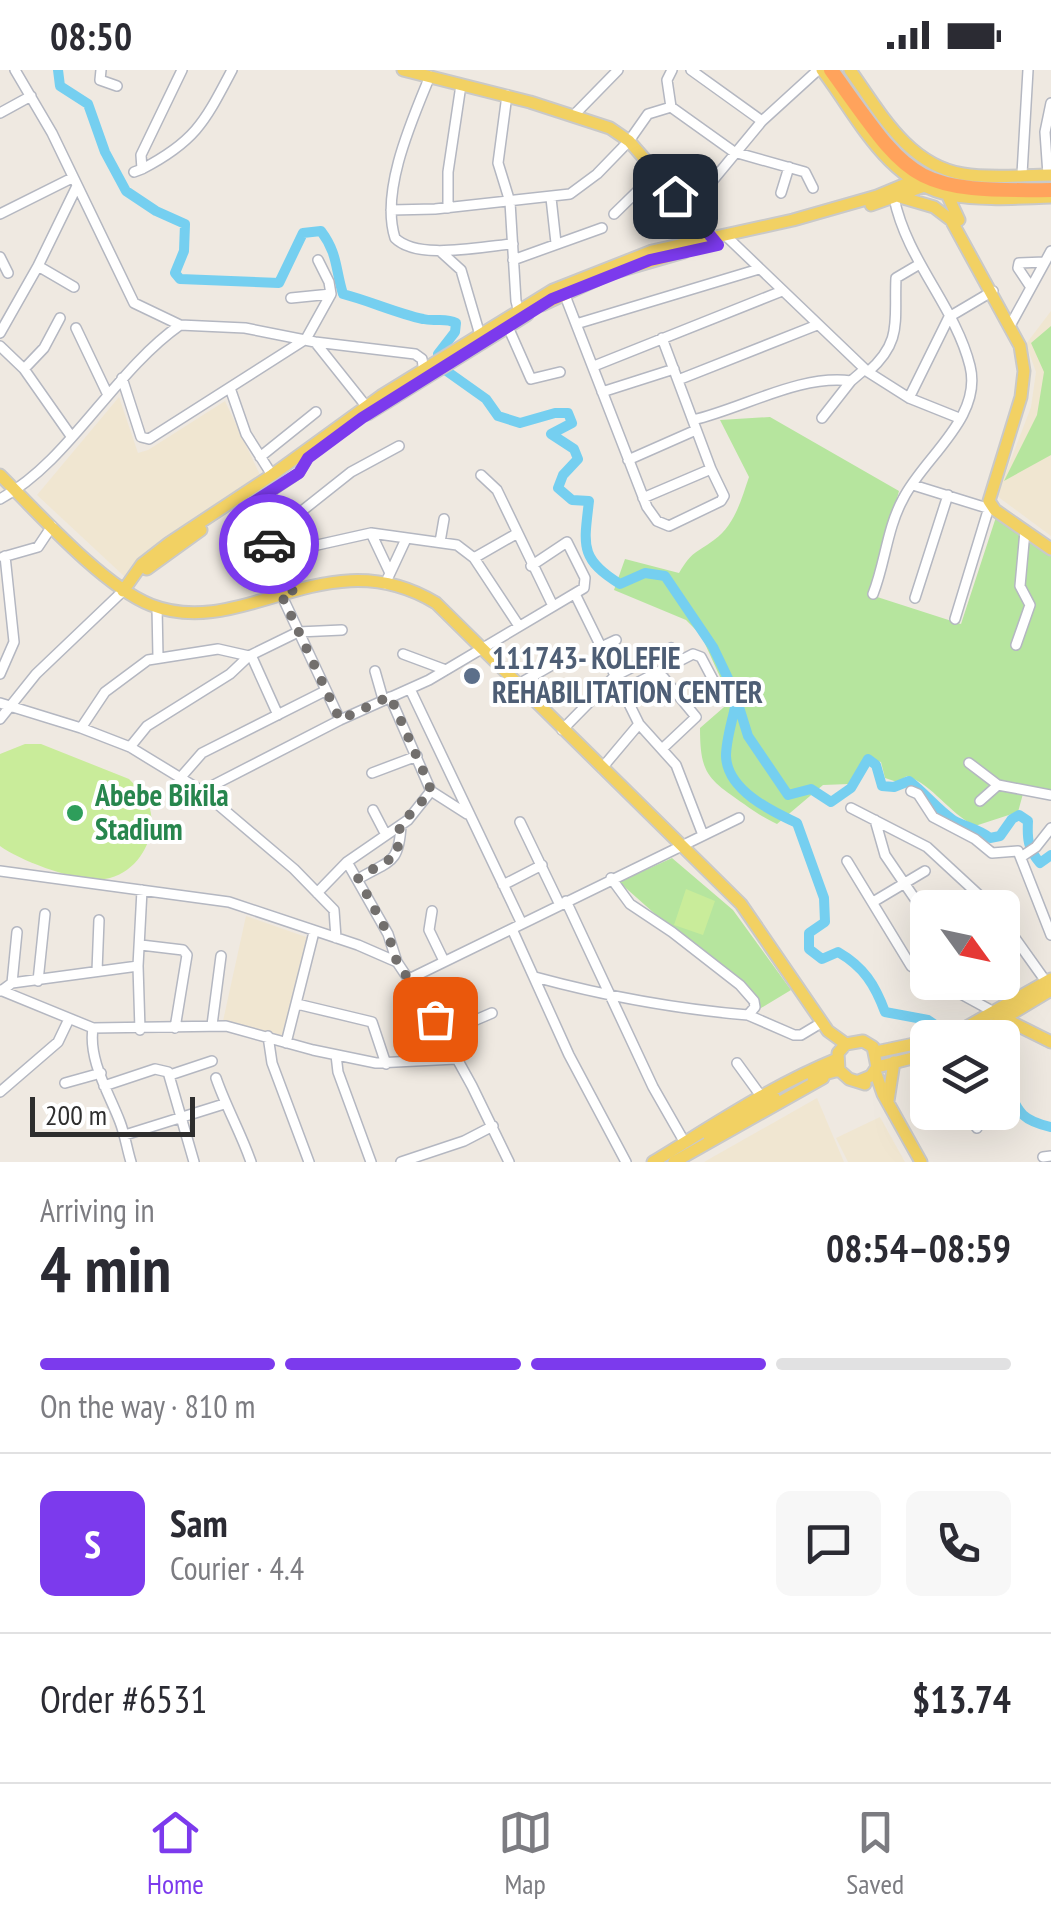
<!DOCTYPE html>
<meta charset="utf-8">
<style>
:root{--surface:#fff;--page:#f7f7f7;--text:#2b2b33;--muted:#7c7c81;--line:#e1e1e2;--accent:#7c3aed}
body{margin:0;font-family:"PT Sans Narrow",sans-serif;background:var(--page);color:var(--text);height:100vh;display:flex;flex-direction:column;font-size:38px;white-space:nowrap}
*{box-sizing:border-box;margin:0}
p{font-size:32px;color:var(--muted)}
.icon{flex:none;width:55px;height:55px;fill:none;stroke:currentColor;stroke-width:2;stroke-linecap:round;stroke-linejoin:round}
.map{position:relative;height:1092px;overflow:hidden}
.side{display:flex;flex-direction:column;background:var(--surface);flex:1}
.side>*{flex:none}
.needle{width:65px;rotate:123deg}
.buttons{position:absolute;left:910px;top:820px;display:grid;gap:20px}
.buttons a{display:grid;place-items:center;width:110px;height:110px;border-radius:15px;background:var(--surface);box-shadow:0 10px 40px #0002;font-size:50px}
.scale{position:absolute;left:30px;bottom:25px;width:165px;box-sizing:border-box;padding-left:10px;border:5px solid #2e2e2e;border-top:0;font-size:28px;line-height:35px;white-space:nowrap;color:#2e2e2e;-webkit-text-stroke:8px #fff;paint-order:stroke}
.pin{position:absolute;display:grid;place-items:center;width:85px;height:85px;color:#fff;margin:-42px;border-radius:20px;box-shadow:0 5px 15px #0006}
.courier{position:absolute;display:grid;place-items:center;width:100px;height:100px;margin:-50px;border:8px solid #7c3aed;border-radius:50%;background:#fff;color:#222;box-shadow:0 2px 12px #0007}
.overview em{font-style:normal;font-weight:800}
.overview div{display:flex;flex-direction:column-reverse}
.overview{display:flex;align-items:center;justify-content:space-between;height:170px;padding:0 40px}
h1{font-size:65px;font-weight:800;line-height:75px}
.bar{display:grid;grid-template-columns:repeat(4,1fr);gap:15px 10px;align-content:center;height:120px;padding:0 40px}
.bar i{height:12px;border-radius:8px;background:var(--line)}
.bar .selected{background:var(--accent)}
.bar p{grid-column:span 4}
.line{display:flex;align-items:center;gap:25px;padding:0 40px;border-top:2px solid var(--line)}
.line div{flex:1}
.round{display:grid;place-items:center;flex:none;width:105px;height:105px;border-radius:15px;background:var(--page)}
.status{display:flex;justify-content:space-between;align-items:center;height:70px;padding:0 50px;background:var(--surface);direction:ltr}
.status svg{height:28px;fill:currentColor}
.tab-bar{display:flex;justify-content:space-around;align-items:center;height:140px;border-top:2px solid var(--line);background:var(--surface);font-size:28px;color:var(--muted)}
.tab-bar a{display:grid;justify-items:center;gap:5px}
.tab-bar .selected{color:var(--accent)}
.map>svg:first-child{display:block}
.education{fill:#f0e6d1}
.green{fill:#b6e59e}
.pitch{fill:#c9ec9a}
.lines{fill:none;stroke-linecap:round;stroke-linejoin:round}
.river{stroke:#75cff0;stroke-width:10}
.minor-casing{stroke:#b4b7c1;stroke-width:12}
.major-casing{stroke:#c9c9c9;stroke-width:15}
.highway-casing{stroke:#c9c9c9;stroke-width:18}
.minor{stroke:#fff;stroke-width:9}
.major{stroke:#f2d163;stroke-width:11}
.highway{stroke:#ffa35c;stroke-width:14}
.done{stroke:#726f6d;stroke-width:10;stroke-dasharray:0 18}
.route{stroke:#7c3aed;stroke-width:12}
.service-dot{fill:#5c6f8a;stroke:#fff;stroke-width:4}
.leisure-dot{fill:#2e9e5b;stroke:#fff;stroke-width:4}
.labels{text-anchor:middle;stroke-width:8;stroke-linejoin:round;paint-order:stroke}
.service-label{font-size:30px;font-weight:bold;fill:#4e5e75;stroke:#fff;text-anchor:start}
.leisure-label{font-size:30px;font-weight:bold;fill:#27864d;stroke:#fff;text-anchor:start}
</style>
<div class="status"><b>08:50</b><svg viewBox="0 0 49 12"><path d="M0 12V9h3v3zM5 12V6h3v6zM10 12V3h3v9zM15 12V0h3v12zM26 1h20v11H26zM47 4h2v5h-2z"/></svg></div>
<div class="map">
<svg width="1051" height="1092" viewBox="0 0 1051 1092">
<rect width="100%" height="100%" fill="#efe9e1"/>
<!-- education -->
<path class="education" d="M1051,241V466L997,426L1031,337L1036,302L1026,274Z
M119,327L138,383L148,380L225,331L261,407L125,507L37,425Z
M246,846L309,868L287,967L225,954L223,951Z
M817,1028L844,1092H704Z
M880,1047L905,1092H848L836,1068Z"/>
<!-- green -->
<path class="green" d="M1051,256V385L1004,411L1037,345L1044,302L1031,273Z
M770,347L899,421L871,525L961,554L997,444L1051,479V721L1024,720L1018,742L975,756C949,743 933,715 907,706L897,712L885,708L881,692L865,688L849,714L823,715L777,754C764,748 755,742 744,734C708,709 700,704 700,658L731,631L701,565L686,550L614,520L625,489L679,503C694,479 694,485 714,470C735,455 741,430 749,407L720,350Z
M672,788L733,840L791,920L761,938L619,812Z"/>
<!-- pitch -->
<path class="pitch" d="M25,674H41L129,709C136,716 144,724 148,733C160,762 141,800 110,808C84,815 22,792 0,776V684Z
M686,819L715,831L703,865L674,855Z"/>
<g class="lines">
<!-- river -->
<path class="river" d="M58,0L60,16L88,34L105,82L126,121L156,141L185,154L184,181L175,203L180,209L279,213L303,163L321,161C338,184 335,198 343,224C370,231 396,243 423,249C435,252 445,247 456,253L455,262L438,284L448,302L486,329L498,346L520,353L555,343H568L572,353L551,364L574,379L578,389L563,405L558,418L572,430L589,431C584,475 579,489 620,514L645,503L665,506L713,577L734,621L748,666L788,725L811,719L831,732L851,718L868,689L876,695L882,716L894,717L909,711C925,723 937,739 953,750C965,757 979,759 990,768L1000,766L1012,749L1019,745L1028,751C1027,769 1028,779 1040,793L1051,785
M736,632C733,649 726,669 726,686C727,720 771,741 797,753L824,828L825,852L809,863V879L822,889L838,882C864,897 875,915 885,942L928,950L944,961L969,968
M1002,1007C1018,1036 1014,1049 1051,1057"/>
<!-- minor casing -->
<g class="minor-casing">
<path id="minor" d="M15,0L52,63L134,233L180,255L245,258L315,272L415,284L422,289L424,302
M101,0L100,10L117,16
M672,0L667,10L671,37L734,82L805,102L813,118
M691,0L762,51
M430,6C412,50 380,121 395,168C418,191 482,176 513,174
M507,25L498,93L510,132L516,231L520,246
M0,43L31,26
M574,45L618,0
M142,99C196,71 205,51 232,0
M134,102L142,99L141,85L182,0
M1022,104L1028,0
M1048,105L1045,62L1051,33
M781,123L789,97
M551,128L556,173
M695,132L762,51L818,0
M448,138V102L461,15
M391,140L435,139L570,124L597,104L629,71L648,44L671,37
M0,144L72,108
M614,144L656,103
M725,165L868,302L909,328L959,348
M440,181L461,200L480,265
M0,187L8,203
M513,190L602,158
M38,196L74,217
M1030,216L1018,198L1019,193L1045,192
M564,223L647,437L657,451L669,456L721,431L724,426L711,399L662,268
M291,228L331,224
M576,254L759,199
M1011,254L1051,181
M508,257L531,309L560,302
M76,258L107,323
M0,263L38,196L77,116
M315,272L366,336
M0,276L24,299L71,366
M594,296L782,221
M24,299L44,278L60,248
M868,302C903,271 894,251 896,208L918,195
M122,308L141,367L149,369L306,269L331,224L329,212L318,190
M678,310L817,255
M230,318L246,364L272,405
M602,322L674,299
M909,328L949,247L993,221
M822,348L851,311L865,299
M693,350C744,338 800,304 851,311
M260,387L316,342
M628,390L696,360
M481,405L497,420L553,536
M913,415L987,438
M270,423L304,478L371,463L457,475L474,488L519,556
M643,428L711,399
M0,429C69,392 113,302 180,255
M288,452L351,402L399,376
M371,463L389,501
M440,472L444,449
M3,487L38,477L52,456
M474,488L516,464
M385,514L406,469
M293,520L249,436L299,403L308,388
M281,524L340,650
M873,524C885,494 887,458 903,429C923,388 983,348 970,296C955,236 907,191 894,128
M576,526L639,654L676,695L703,765
M915,528L948,425
M157,537L158,587
M955,549L990,434
M1016,575L1030,535L1020,516L1025,461
M601,577L616,570
M403,584L446,600
M251,585L278,645
M375,601L383,629
M659,602L696,647L662,679
M0,604L14,572L5,486
M517,615L552,595
M410,619L521,852
M623,620L693,584L701,587L719,621
M390,627L431,721L467,744
M0,633L81,658L130,677L202,721L294,799L334,840L336,868
M0,649L36,604L123,521
M81,658L105,622L148,590L218,579L249,586
M562,660L615,606L671,578L681,589
M130,677L147,656L230,604L249,586L298,562L342,560
M969,693L998,715L1051,725
M602,698L639,654
M372,703L417,686
M181,707L202,683L325,621
M202,721L340,650L429,610L584,518L585,508L567,472L531,496
M911,721L918,724L933,747L975,769L992,783L1018,781L1051,865
M980,731L998,715
M851,738L927,777L993,838
M373,740L386,765
M875,750L885,785L928,848
M520,752L559,833
M1021,787L1036,777L1051,758
M847,791L911,896L928,906
M347,792L388,864L397,892L435,949L472,1016L509,1092
M0,801L229,832L358,875L397,892
M358,809C390,790 399,795 401,755
M503,815L542,795
M317,823L347,792L408,750L431,721
M566,831L653,1017L685,1073
M873,832L925,801
M432,841L429,860L444,891
M1002,850L1047,913
M512,859L569,985L626,1092
M141,875L183,880L187,885L175,958
M97,901L99,850
M535,907C605,926 676,939 748,945L755,937L754,931L740,915L672,862L630,834L611,808
M409,909L739,748
M38,911L45,844
M939,912L994,942
M996,912L1014,929
M12,913L17,862
M0,920L93,958L226,956L313,980L376,993L456,989
M1,921L12,913L138,896
M297,934L372,952L386,994
M748,945L794,965H801L821,953
M435,949L468,933
M212,955L221,886
M93,958C88,990 109,1023 120,1052C125,1065 127,1079 131,1092
M140,960L138,896L142,820
M443,964L492,943
M268,966L272,993L309,1092
M286,973L314,862
M336,985L338,1002L371,1092
M737,993L761,1026
M170,1005L212,991
M216,1008C226,1037 241,1063 251,1092
M65,1013L101,1003
M104,1016L155,999L168,1002L194,1092
M0,1022L58,972L69,949
M966,1042L977,1058
M125,1065L224,1034
M1043,1087L1051,1086
M401,1092L464,1071L493,1056"/>
</g>
<!-- major casing -->
<g class="major-casing">
<path id="major" d="M403,0L530,32L610,58L629,71L690,141L699,138L695,132L688,135
M822,0C858,47 887,113 951,125C983,131 1018,128 1051,127
M850,0C880,42 908,95 963,104C991,109 1023,105 1051,105
M947,124L959,150
M900,127L934,137L951,150L1020,276L1024,301L1021,327L989,431L995,440L1051,479
M871,135L924,116
M696,142L702,157L715,172
M615,202L684,182
M542,235L598,209
M368,344L527,245
M0,405C38,443 103,516 151,535C244,571 327,467 436,533L741,834L828,961L846,974L863,971L873,977L877,997L871,1006L859,1011
M147,499L201,460
M123,521L142,494L169,473L272,405L381,326L553,220L652,181L793,150L877,126L913,111
M1001,947L1051,972
M940,968L963,959L1051,909
M971,968L1051,920
M846,974L838,983L839,1000L849,1009L865,1014
M876,982L928,971
M877,997L928,984
M875,1001L883,1024L921,1092
M813,1007L839,1000
M888,1031L894,992
M709,1066L774,1027
M653,1092C714,1055 771,1016 837,989
M674,1092L823,1008"/>
</g>
<!-- highway casing -->
<g class="highway-casing">
<path id="highway" d="M831,0C911,111 909,122 1051,120"/>
</g>
<!-- minor -->
<use href="#minor" class="minor"/>
<!-- major -->
<use href="#major" class="major"/>
<!-- highway -->
<use href="#highway" class="highway"/>
</g>
<g class="lines">
<!-- done -->
<path class="done" d="M269,474L294,520L281,524L340,650L390,626L428,712L431,721L428,725L400,755L397,785L358,808L388,864L397,892L435,949"/>
<!-- route -->
<path class="route" d="M269,474L249,435L299,403L308,388L362,348L552,229L650,190L718,175L700,153L697,132L688,136L675,126"/>
</g>
<!-- markers -->
<circle class="service-dot" cx="472" cy="606" r="10"/>
<circle class="leisure-dot" cx="75" cy="743" r="10"/>
<g class="labels">
<!-- service labels -->
<g class="service-label">
<text x="492" y="599">111743- KOLEFIE<tspan x="492" dy="34">REHABILITATION CENTER</tspan></text>
</g>
<!-- leisure labels -->
<g class="leisure-label">
<text x="95" y="736">Abebe Bikila<tspan x="95" dy="34">Stadium</tspan></text>
</g>
</g>
</svg>
<div class="buttons">
<a><svg class="needle" viewBox="-14 -14 28 28"><path d="M0-13l5 13h-10z" fill="#e53935"/><path d="M0 13l5-13h-10z" fill="#7c7c81"/></svg></a>
<a><svg class="icon" aria-label="layers" viewBox="0 0 24 24"><path d="M12 4l9 5-9 5-9-5zM3 14l9 5 9-5"/></svg></a>
</div>
<div class="scale">200 m</div>
<div class="pin" style="left:435px;top:949px;background:#ea580c"><svg class="icon" aria-label="bag" viewBox="0 0 24 24"><path d="M5 8h14l-1 12H6zM9 8a3 3 0 0 1 6 0"/></svg></div>
<div class="pin" style="left:675px;top:126px;background:#1f2937"><svg class="icon" aria-label="home" viewBox="0 0 24 24"><path d="M3 11l9-7 9 7M6 9v11h12V9"/></svg></div>
<div class="courier" style="left:269px;top:474px"><svg class="icon" aria-label="car" viewBox="0 0 24 24"><path d="M5 17H2v-5l4-1 3-4h7l3 4 3 1v5h-3M9 17h6M6 11h13"/><circle cx="7" cy="17" r="2"/><circle cx="17" cy="17" r="2"/></svg></div>
</div>
<section class="side">
<div class="overview"><div><h1>4 min</h1><p>Arriving in</p></div><em>08:54–08:59</em></div>
<div class="bar"><i class="selected"></i><i class="selected"></i><i class="selected"></i><i></i><p>On the way · 810 m</p></div>
<div class="line" style="height:180px"><b class="round" style="background:var(--accent);color:#fff">S</b><div><b>Sam</b><p>Courier · 4.4</p></div><a class="round"><svg class="icon" aria-label="chat" viewBox="0 0 24 24"><path d="M4 5h16v11H9l-5 4z"/></svg></a><a class="round"><svg class="icon" aria-label="phone" viewBox="0 0 24 24"><path d="M5 4h4l2 5-3 2q2 4 5 5l2-3 5 2v4C11 20 4 13 5 4z"/></svg></a></div>
<div class="line" style="height:130px"><div>Order #6531</div><b>$13.74</b></div>
</section>
<nav class="tab-bar">
<a class="selected"><svg class="icon" aria-label="home" viewBox="0 0 24 24"><path d="M3 11l9-7 9 7M6 9v11h12V9"/></svg>Home</a>
<a><svg class="icon" aria-label="map" viewBox="0 0 24 24"><path d="M3 6l6-2 6 2 6-2v14l-6 2-6-2-6 2zM9 4v14M15 6v14"/></svg>Map</a>
<a><svg class="icon" aria-label="saved" viewBox="0 0 24 24"><path d="M7 4h10v16l-5-4-5 4z"/></svg>Saved</a>
</nav>
